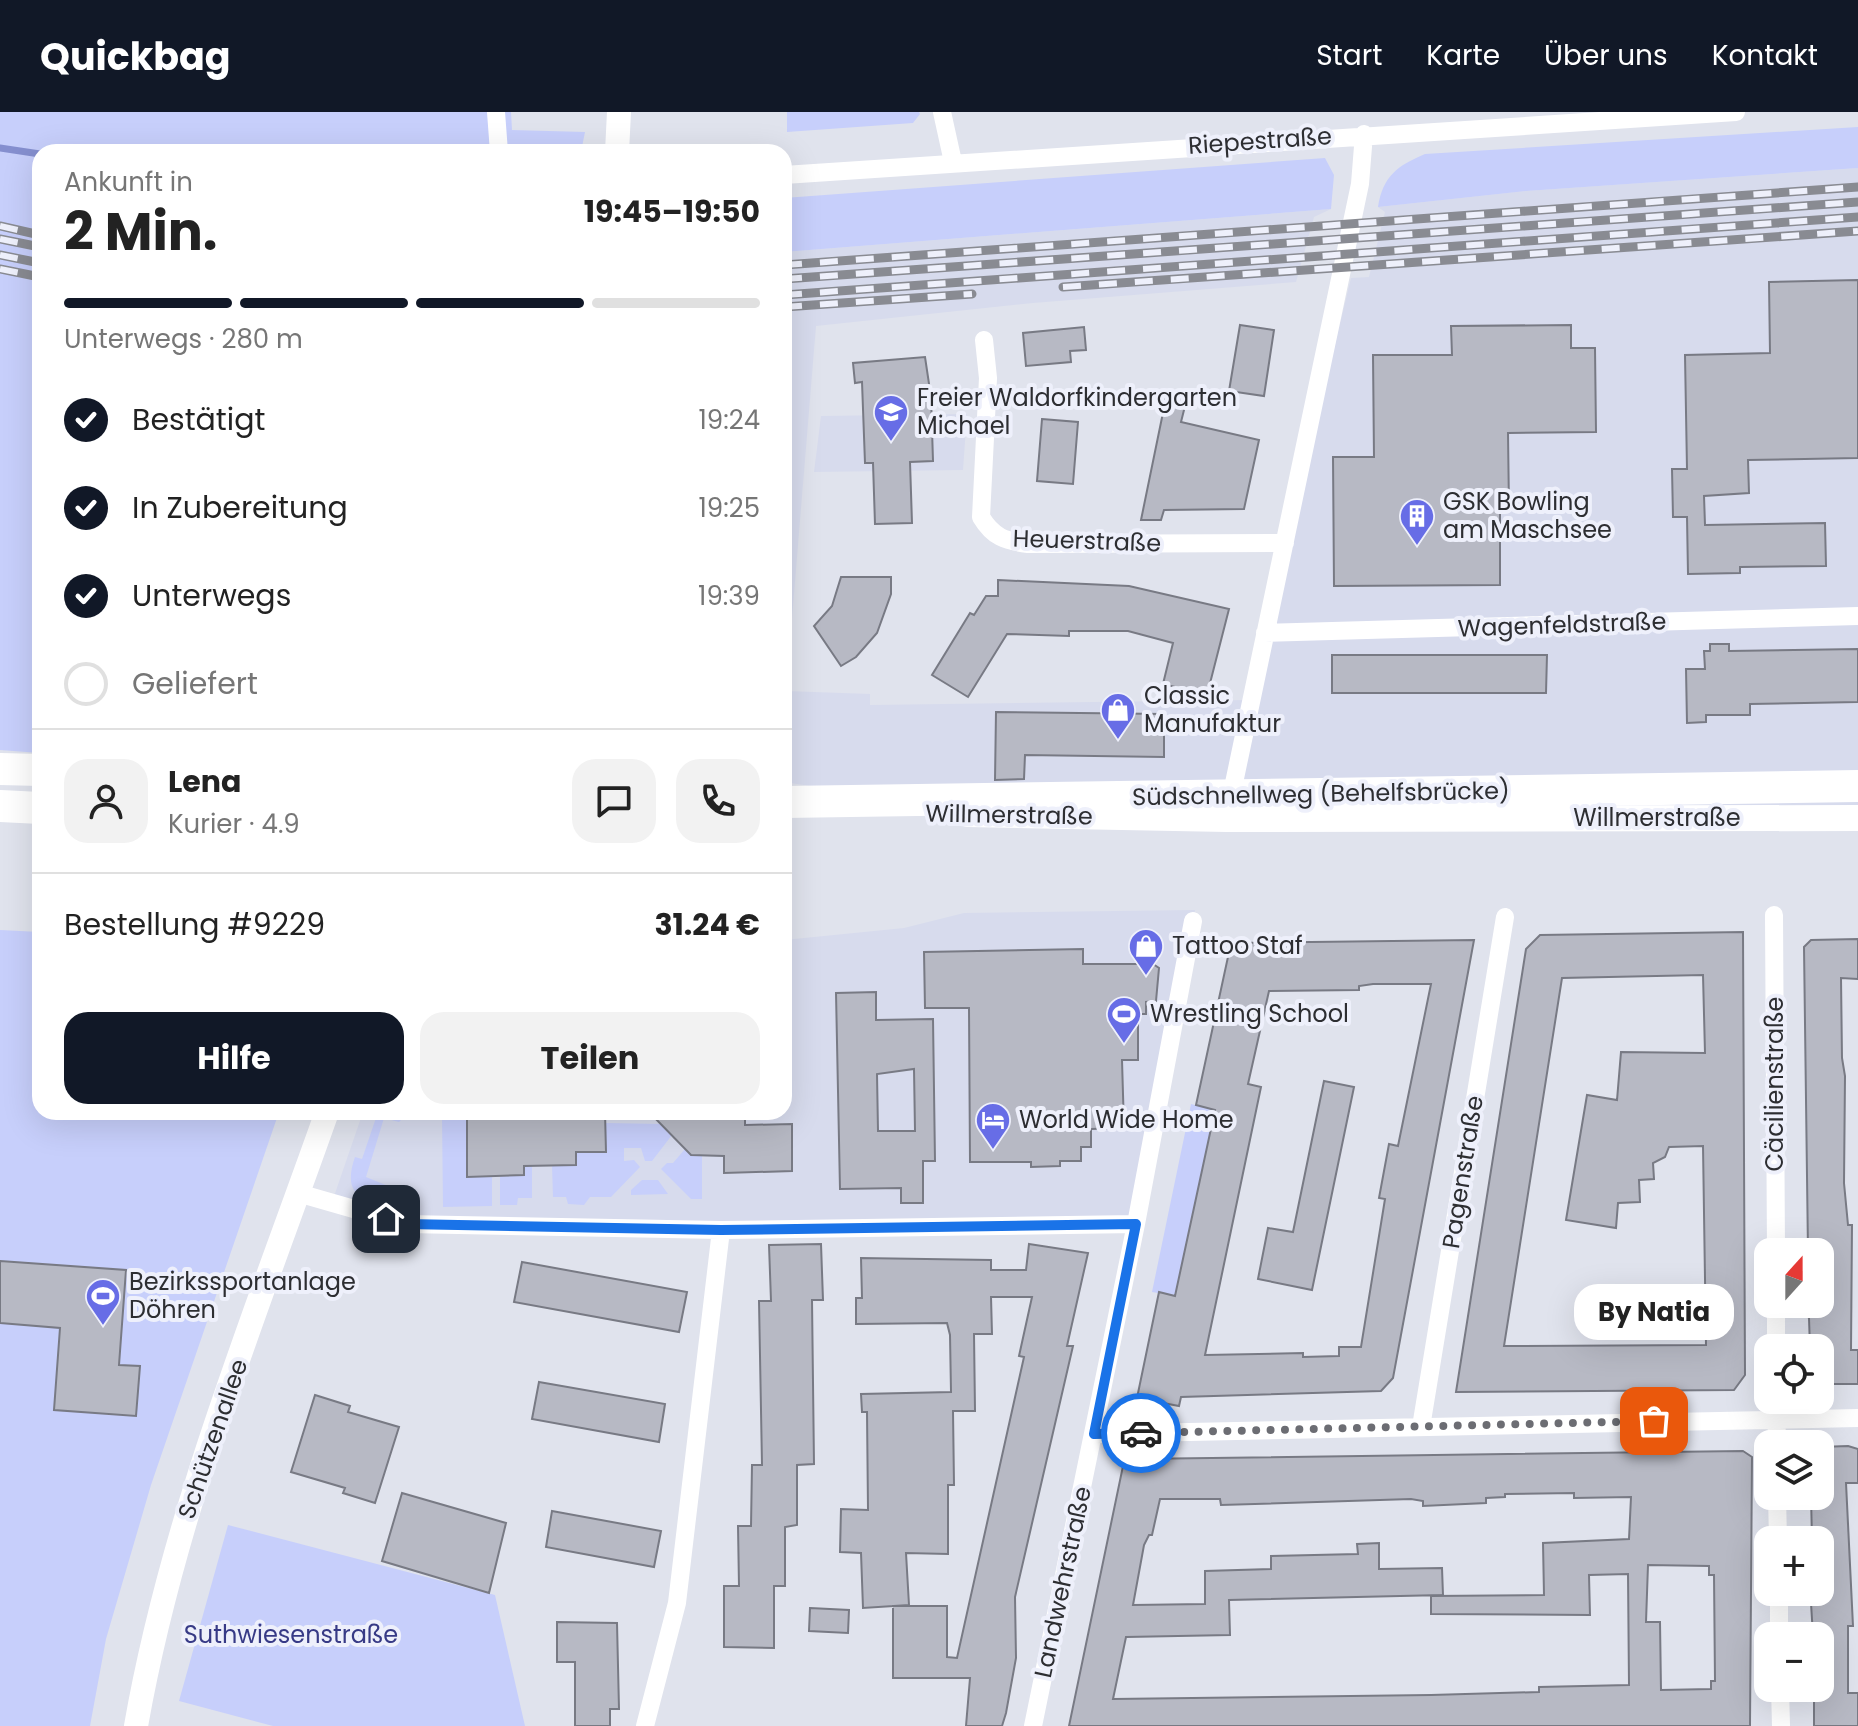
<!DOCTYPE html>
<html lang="de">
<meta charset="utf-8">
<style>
:root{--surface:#fff;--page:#f2f2f2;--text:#222;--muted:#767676;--line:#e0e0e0;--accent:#111827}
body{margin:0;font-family:Poppins,sans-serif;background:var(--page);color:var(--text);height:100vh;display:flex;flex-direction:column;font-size:30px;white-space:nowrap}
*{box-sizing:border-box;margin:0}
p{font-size:26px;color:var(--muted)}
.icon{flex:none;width:44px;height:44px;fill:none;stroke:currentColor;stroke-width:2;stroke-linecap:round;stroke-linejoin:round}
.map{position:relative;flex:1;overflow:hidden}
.side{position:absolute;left:32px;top:32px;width:760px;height:976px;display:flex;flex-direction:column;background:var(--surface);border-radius:24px;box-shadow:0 8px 32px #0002}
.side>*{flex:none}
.needle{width:52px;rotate:21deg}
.controls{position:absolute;left:1754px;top:1126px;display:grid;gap:16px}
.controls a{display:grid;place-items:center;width:80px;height:80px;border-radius:16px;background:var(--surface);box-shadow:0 8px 32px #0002;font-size:40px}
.pin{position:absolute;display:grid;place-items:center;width:68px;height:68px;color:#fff;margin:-34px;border-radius:16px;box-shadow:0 4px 12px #0006}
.courier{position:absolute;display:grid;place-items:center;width:80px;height:80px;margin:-40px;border:6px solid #1a73e8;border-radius:50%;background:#fff;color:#222;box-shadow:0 2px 10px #0007}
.bubble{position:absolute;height:56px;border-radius:24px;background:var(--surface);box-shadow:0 8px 32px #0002;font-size:26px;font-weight:700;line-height:56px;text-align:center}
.headline em{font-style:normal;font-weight:700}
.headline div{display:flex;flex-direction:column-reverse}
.headline{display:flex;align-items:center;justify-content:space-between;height:136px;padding:0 32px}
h1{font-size:52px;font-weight:700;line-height:60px}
.bar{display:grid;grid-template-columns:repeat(4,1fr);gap:12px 8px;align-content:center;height:96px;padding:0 32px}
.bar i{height:10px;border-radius:6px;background:var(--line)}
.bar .active{background:var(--accent)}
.bar p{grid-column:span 4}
.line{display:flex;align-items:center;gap:20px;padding:0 32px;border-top:2px solid var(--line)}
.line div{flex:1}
.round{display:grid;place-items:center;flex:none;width:84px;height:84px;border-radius:24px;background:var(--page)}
ol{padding:0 32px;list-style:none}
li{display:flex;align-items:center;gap:24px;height:88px}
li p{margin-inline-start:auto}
li .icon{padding:8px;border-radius:50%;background:var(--accent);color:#fff;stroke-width:4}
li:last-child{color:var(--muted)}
li i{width:44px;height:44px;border:4px solid var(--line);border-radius:50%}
.button{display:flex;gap:16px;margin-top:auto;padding:16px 32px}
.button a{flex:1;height:92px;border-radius:24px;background:var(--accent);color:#fff;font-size:32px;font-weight:700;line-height:92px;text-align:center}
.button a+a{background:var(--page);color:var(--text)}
header{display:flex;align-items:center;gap:48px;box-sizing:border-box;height:112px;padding:0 40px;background:var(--accent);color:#fff}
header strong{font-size:38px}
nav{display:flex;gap:44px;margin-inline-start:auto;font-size:28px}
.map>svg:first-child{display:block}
.built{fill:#d7dbed}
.green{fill:#c7cffb}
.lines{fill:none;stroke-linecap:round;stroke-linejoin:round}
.stream{stroke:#858fcf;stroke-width:7}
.building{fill:#b7b9c4;stroke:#787a84;stroke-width:2;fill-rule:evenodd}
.minor{stroke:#fff;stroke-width:18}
.tertiary{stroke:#fff;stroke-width:24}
.secondary{stroke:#fff;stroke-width:26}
.trunk{stroke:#fff;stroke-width:32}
.rail-casing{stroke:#898b92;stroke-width:9}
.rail{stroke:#eef0fb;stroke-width:6;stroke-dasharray:18;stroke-linecap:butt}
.done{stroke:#6c6d73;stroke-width:8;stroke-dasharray:0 14.4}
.route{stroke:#1a73e8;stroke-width:10}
.labels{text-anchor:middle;stroke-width:8;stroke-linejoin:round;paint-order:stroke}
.street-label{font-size:24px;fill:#2d2e32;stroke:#eef0fb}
.poi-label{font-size:24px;fill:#2d2e32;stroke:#eef0fb;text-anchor:start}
.park-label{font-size:24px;fill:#373a86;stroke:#eef0fb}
</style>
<header>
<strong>Quickbag</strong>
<nav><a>Start</a><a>Karte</a><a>Über uns</a><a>Kontakt</a></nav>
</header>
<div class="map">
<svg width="1858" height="1614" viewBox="0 0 1858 1614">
<rect width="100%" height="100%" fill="#e0e3ed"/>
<!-- built -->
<path class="built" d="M1858,56V706L817,675L784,670V140L1331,97L1314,105L1296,170L1033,191L816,214L786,579L870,582V593L1250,588L1351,166L1369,165L1385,100L1378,95L1526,79Z
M967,302L963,358L814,360L821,304Z
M1195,798L1136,1112H406L331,1093L363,1000H784V828L904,816L964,801Z"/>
<!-- green -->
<path class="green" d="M0,0H511L512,18L585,20L581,40H40V641L0,638Z
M787,0H919L920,2L913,11L787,20Z
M1858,15V56L1526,79L1378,95C1383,64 1397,54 1425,42Z
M1325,46L1334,63L1331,97L784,140V86Z
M0,818L40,820V1000H279L151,1373L106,1527L90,1614H0Z
M1191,992L1215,998L1175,1184L1152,1180Z
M378,1000H409L399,1010L384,1006L366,1065L393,1076L399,1093C364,1091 341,1085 355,1045L362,1047Z
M423,1000H467L492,1063V1094L443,1095L442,1003Z
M605,1011L660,1012L672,1023L652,1049H645L641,1036H624V1049L634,1048L640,1055L611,1085H590L584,1093L568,1092L566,1085H553L552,1053H576V1040L606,1039Z
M685,1037L702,1043V1087H691L661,1057L667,1051H673Z
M524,1054H532V1086H518L517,1093H500V1063H524Z
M642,1068H658L668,1082L631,1083V1078Z
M228,1413L495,1483L525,1614H273L179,1589Z"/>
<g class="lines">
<!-- stream -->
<path class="stream" d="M0,36L40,42"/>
</g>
<!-- building -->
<path class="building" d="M1858,168V346L1748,348L1749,381L1704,384L1705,413L1825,411L1826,454L1740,455V461L1688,462L1687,405H1673L1672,357H1687L1685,243L1770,241L1769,170Z
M1240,213L1274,218L1264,284L1229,279Z
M1571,213V236H1595L1596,320L1508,321L1509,397H1500V473L1334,474L1333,345H1374L1373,243H1452L1451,214Z
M1084,215L1086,238L1070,239L1071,250L1026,254L1023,221Z
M925,245L931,285L933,349L910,350L912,411L875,412L873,351H865L862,270L855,271L853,251Z
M1166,286L1186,290L1181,310L1259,328L1244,397L1164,398L1161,408H1141Z
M1042,307L1078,310L1073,372L1037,369Z
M841,465H891V482L877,521L856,545L841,554L814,514L832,494Z
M998,468L1129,474L1229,497L1207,583L1163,572L1173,531L1128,519H1069V524L1007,522L968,585L932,563L970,501L974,503L986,484H998Z
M1710,532H1729V539L1858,537V590L1750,592V603H1706V610L1687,611L1686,557H1705L1704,539H1710Z
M1332,543H1547L1546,581H1332Z
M996,600L1164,602V645L1025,643L1024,667L995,668Z
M1743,820L1745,1263L1734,1278L1456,1280L1526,837L1540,823ZM1703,863L1705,941L1621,940L1617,988L1587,983L1566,1108L1616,1116L1618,1091L1640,1090L1639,1068L1654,1067L1653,1051L1665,1045L1669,1035L1703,1034L1706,1233L1504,1234L1562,866Z
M1858,827V867L1841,866L1842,946L1845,964L1844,1071L1848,1113H1852L1851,1238H1858V1272H1820V1236H1810L1809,1206L1795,1192H1820V1140H1808L1804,835L1811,828Z
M1474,828L1393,1266L1381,1279L1181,1285L1179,1294L1137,1286L1159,1180L1175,1184L1215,998L1196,993L1231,831ZM1373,872H1431L1398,1034L1389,1032L1379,1086L1385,1087L1361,1235H1339V1244L1303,1245V1241L1205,1243L1261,975L1248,972L1269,879L1359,878V874Z
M1083,837V852H1153L1159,856L1156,889L1146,890V902H1138V948H1122L1124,1016L1091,1017V1035H1081V1049H1060V1054L1031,1055V1050H970L969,896H925L924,840Z
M876,880V908L933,907L935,1049H923V1091H901V1076L840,1077L836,881ZM914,957L915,1019H878L877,962Z
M1324,969L1354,975L1312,1178L1258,1167L1268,1116L1293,1120Z
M467,1000H605L606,1040H576V1053L524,1054V1063L467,1065Z
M649,1000H745V1013L792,1012V1059L724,1061V1044L691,1043Z
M821,1132L823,1188H812L814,1352L797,1353V1413L785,1415V1474H774V1536L724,1535V1474H739L738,1414H751L752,1353H762L759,1189H771L769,1133Z
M1029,1132L1088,1141L1067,1234H1073L1015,1485L1016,1546L1006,1601L1002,1614H966L970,1566H893V1494H947V1545L957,1546L1024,1245L1019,1244L1032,1185H991L992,1222H974L975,1299H953L954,1373H948V1442L906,1441L909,1493L863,1496L861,1441L840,1440L841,1397L868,1398L867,1300H862L861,1282L951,1280L950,1223L947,1211L856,1212V1186H862L861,1146L991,1148V1158H1026Z
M0,1149L126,1158L119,1253L140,1254L136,1304L54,1298L60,1216L0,1211Z
M522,1150L687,1180L679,1220L514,1190Z
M539,1270L665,1292L659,1330L532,1307Z
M315,1283L350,1294L348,1300L399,1315L375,1391L343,1381L345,1376L291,1360Z
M1848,1334L1858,1337V1371H1846L1853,1514H1848V1581H1858V1614H1814V1576H1820V1524H1813L1811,1491L1813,1480H1820V1428H1812L1811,1384H1820V1335Z
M1743,1339L1752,1345L1750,1614H1069L1123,1354L1131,1347ZM1574,1381V1386L1631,1385L1629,1427L1543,1431L1544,1483L1431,1484V1502L1590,1503L1589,1463L1628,1462L1629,1573L1539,1575V1580L1431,1583L1113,1587L1126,1525L1230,1523L1229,1488L1443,1483L1442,1456L1379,1457V1431L1357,1432L1358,1442L1271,1444V1457L1205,1459V1492L1133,1493L1144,1433L1149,1423H1152L1160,1387H1220L1221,1393L1411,1387L1423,1389V1394L1486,1391V1386L1505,1385V1382ZM1648,1453L1709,1454V1463H1714L1715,1569H1711V1577L1661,1578L1660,1510H1646Z
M402,1381L506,1411L489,1481L382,1449Z
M552,1399L661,1419L654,1455L546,1435Z
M810,1496L849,1498L848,1521L809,1519Z
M557,1510L617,1511L619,1597H610V1614H575V1550H557Z"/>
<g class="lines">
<!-- minor -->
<path class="minor" d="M496,0L499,40
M942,0L953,50
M784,63L1736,0
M984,228L988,266L981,405C993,425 1005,429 1028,432L1285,431
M1265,521L1858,504
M1230,690L1360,72L1364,22
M1774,803L1776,1140
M298,1081L406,1112L721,1118L1136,1112
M1776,1192V1236
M1776,1288L1777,1332
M1421,1315L1505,805
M1094,1322L1858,1306
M1777,1384L1778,1428
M1779,1480V1524
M1780,1576L1781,1614
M645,1614L677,1491L721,1118
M1033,1614L1136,1112L1193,809"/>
<!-- tertiary -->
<path class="tertiary" d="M617,40L619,0
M136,1614C173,1403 256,1201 327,1000"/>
<!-- secondary -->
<path class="secondary" d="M968,702L1227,707L1858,706"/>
<!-- trunk -->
<path class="trunk" d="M0,657L40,658
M784,690L1858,674
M0,694L40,696"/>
<!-- rail casing -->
<g class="rail-casing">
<path id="rail" d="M0,114L40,123
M0,127L40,135
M0,143L40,151
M784,153L1858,75
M0,157L40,165
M784,167L1858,90
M1063,175L1858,119
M784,183L1858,105
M784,195L972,182"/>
</g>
<!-- rail -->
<use href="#rail" class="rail"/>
</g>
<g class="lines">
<!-- done -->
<path class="done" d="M1141,1321L1654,1309"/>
<!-- route -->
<path class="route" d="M386,1107L406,1112L721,1118L1136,1112L1094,1322L1141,1321"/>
</g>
<!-- icons -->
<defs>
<g id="school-pin" transform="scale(1.8)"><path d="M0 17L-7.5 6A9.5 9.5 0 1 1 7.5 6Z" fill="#676de6" stroke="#eef0fb"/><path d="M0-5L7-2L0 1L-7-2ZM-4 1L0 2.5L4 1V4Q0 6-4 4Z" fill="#fff"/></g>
<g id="building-pin" transform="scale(1.8)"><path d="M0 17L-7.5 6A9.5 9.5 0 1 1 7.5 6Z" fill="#676de6" stroke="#eef0fb"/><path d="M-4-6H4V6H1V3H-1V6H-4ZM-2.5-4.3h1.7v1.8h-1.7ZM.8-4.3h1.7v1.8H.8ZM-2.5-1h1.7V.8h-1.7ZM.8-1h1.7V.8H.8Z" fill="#fff"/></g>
<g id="shop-pin" transform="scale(1.8)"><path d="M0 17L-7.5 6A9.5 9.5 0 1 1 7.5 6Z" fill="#676de6" stroke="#eef0fb"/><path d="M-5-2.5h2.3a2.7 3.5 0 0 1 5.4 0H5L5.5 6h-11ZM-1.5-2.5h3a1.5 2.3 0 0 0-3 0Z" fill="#fff"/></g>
<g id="stadium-pin" transform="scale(1.8)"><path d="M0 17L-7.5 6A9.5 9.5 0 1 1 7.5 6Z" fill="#676de6" stroke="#eef0fb"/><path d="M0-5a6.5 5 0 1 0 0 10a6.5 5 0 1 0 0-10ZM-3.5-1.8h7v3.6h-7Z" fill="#fff"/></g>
<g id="hotel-pin" transform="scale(1.8)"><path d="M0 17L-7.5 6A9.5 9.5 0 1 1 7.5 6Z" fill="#676de6" stroke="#eef0fb"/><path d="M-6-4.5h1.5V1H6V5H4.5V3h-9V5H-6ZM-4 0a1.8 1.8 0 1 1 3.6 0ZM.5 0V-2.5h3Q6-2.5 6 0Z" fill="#fff"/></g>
</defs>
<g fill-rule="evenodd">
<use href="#school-pin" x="891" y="300"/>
<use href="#building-pin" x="1417" y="404"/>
<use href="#shop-pin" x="1118" y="598"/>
<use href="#shop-pin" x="1146" y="834"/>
<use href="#stadium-pin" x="1124" y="902"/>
<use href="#hotel-pin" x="993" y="1008"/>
<use href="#stadium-pin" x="103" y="1184"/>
</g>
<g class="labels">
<!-- street labels -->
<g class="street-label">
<text transform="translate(1260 29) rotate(-4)" y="8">Riepestraße</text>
<text transform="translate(1087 429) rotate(2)" y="8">Heuerstraße</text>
<text transform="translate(1562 513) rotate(-2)" y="8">Wagenfeldstraße</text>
<text transform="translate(1321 682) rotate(-1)" y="8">Südschnellweg (Behelfsbrücke)</text>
<text transform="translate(1009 703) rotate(1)" y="8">Willmerstraße</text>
<text x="1657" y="714">Willmerstraße</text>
<text transform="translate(1775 972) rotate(-90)" y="8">Cäcilienstraße</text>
<text transform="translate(1463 1060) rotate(-81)" y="8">Pagenstraße</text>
<text transform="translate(213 1327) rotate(-71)" y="8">Schützenallee</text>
<text transform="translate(1063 1470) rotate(-78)" y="8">Landwehrstraße</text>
</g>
<!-- poi labels -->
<g class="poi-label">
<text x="917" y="294">Freier Waldorfkindergarten<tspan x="917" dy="28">Michael</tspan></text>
<text x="1443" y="398">GSK Bowling<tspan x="1443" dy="28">am Maschsee</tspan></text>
<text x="1144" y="592">Classic<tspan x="1144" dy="28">Manufaktur</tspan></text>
<text x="1172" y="842">Tattoo Staf</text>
<text x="1150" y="910">Wrestling School</text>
<text x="1019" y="1016">World Wide Home</text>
<text x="129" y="1178">Bezirkssportanlage<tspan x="129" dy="28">Döhren</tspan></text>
</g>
<!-- park labels -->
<g class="park-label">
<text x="291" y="1531">Suthwiesenstraße</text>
</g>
</g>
</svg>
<div class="controls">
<a><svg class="needle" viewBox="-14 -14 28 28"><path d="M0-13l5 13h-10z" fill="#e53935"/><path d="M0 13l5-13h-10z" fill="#767676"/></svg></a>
<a><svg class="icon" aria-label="locate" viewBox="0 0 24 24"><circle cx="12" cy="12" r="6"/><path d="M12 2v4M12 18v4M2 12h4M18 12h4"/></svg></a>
<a><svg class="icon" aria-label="layers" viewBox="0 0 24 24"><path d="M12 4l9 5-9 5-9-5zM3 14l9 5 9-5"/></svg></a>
<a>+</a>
<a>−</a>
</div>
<div class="pin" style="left:1654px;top:1309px;background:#ea580c"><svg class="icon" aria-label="bag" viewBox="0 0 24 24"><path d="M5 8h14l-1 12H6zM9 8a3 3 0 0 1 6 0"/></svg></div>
<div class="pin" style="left:386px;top:1107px;background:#1f2937"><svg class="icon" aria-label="home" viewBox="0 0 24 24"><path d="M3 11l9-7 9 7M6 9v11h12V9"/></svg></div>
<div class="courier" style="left:1141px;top:1321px"><svg class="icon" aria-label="car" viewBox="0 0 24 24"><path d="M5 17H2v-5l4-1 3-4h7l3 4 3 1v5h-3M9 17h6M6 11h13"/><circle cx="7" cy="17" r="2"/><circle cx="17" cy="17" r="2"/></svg></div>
<div class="bubble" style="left:1574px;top:1172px;width:160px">By Natia</div>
<section class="side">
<div class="headline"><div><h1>2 Min.</h1><p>Ankunft in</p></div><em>19:45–19:50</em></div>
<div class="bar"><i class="active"></i><i class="active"></i><i class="active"></i><i></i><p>Unterwegs · 280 m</p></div>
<ol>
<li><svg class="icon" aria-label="check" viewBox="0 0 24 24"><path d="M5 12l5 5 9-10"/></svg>Bestätigt<p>19:24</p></li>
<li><svg class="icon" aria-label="check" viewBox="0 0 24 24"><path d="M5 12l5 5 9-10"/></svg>In Zubereitung<p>19:25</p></li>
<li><svg class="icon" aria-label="check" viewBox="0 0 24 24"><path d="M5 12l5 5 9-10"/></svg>Unterwegs<p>19:39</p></li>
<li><i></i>Geliefert</li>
</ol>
<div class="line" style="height:144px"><a class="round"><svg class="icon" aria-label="person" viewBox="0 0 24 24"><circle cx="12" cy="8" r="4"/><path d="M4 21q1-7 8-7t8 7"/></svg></a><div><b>Lena</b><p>Kurier · 4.9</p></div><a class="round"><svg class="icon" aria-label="chat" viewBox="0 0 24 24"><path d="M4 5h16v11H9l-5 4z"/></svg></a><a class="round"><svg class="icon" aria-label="phone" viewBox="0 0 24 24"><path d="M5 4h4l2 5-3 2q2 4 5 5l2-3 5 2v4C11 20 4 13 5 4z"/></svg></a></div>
<div class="line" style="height:104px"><div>Bestellung #9229</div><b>31.24 €</b></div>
<div class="button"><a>Hilfe</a><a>Teilen</a></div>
</section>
</div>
